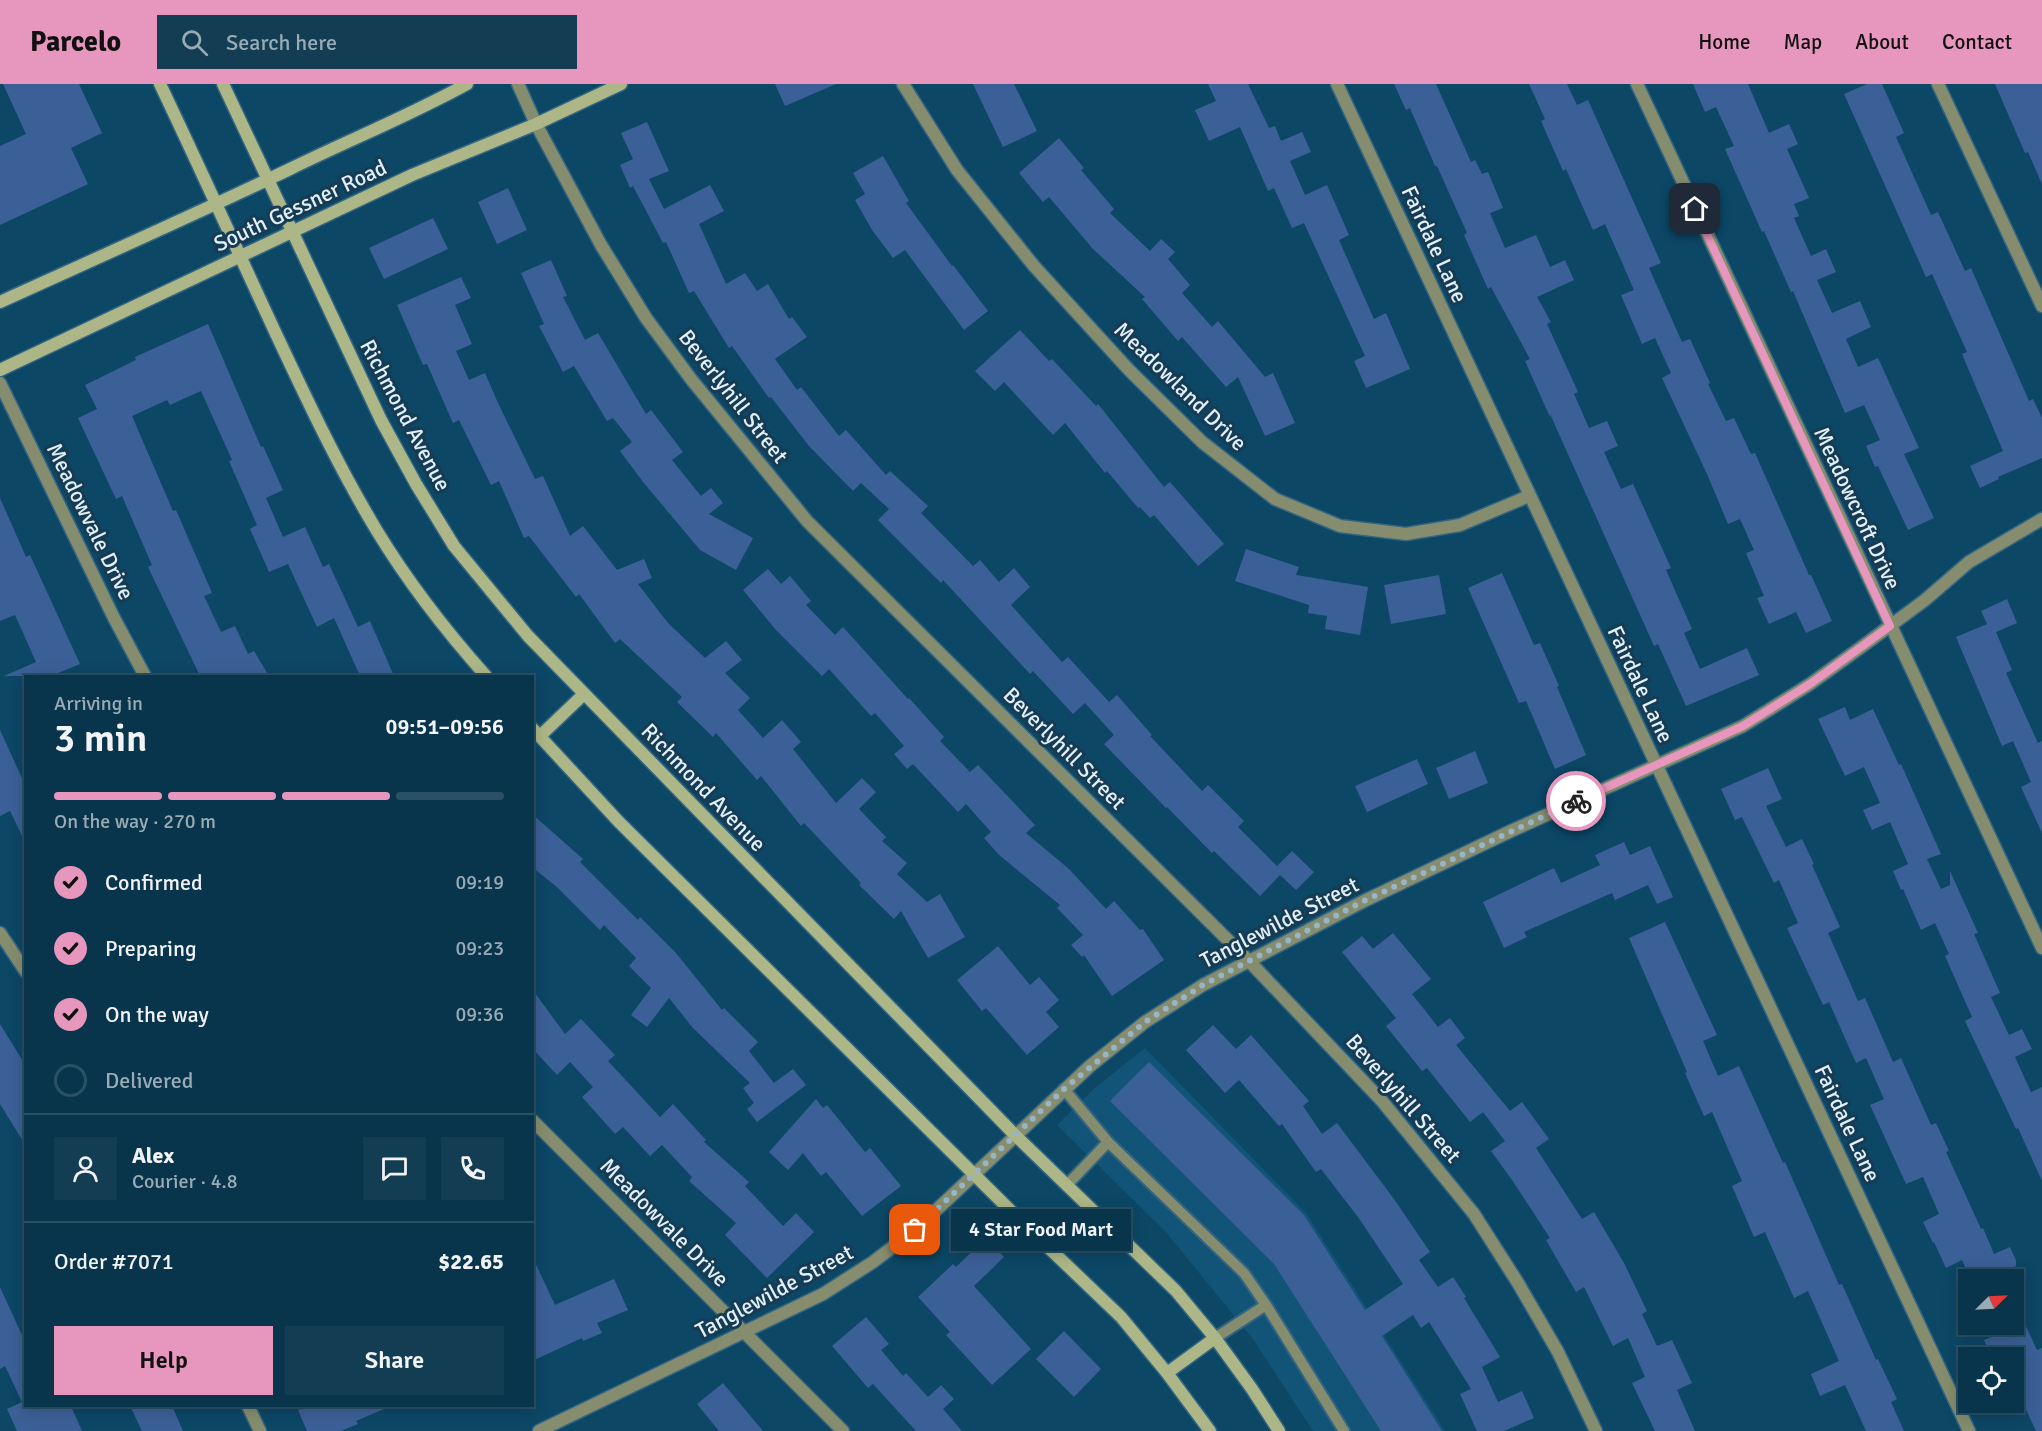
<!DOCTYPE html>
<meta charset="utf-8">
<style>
:root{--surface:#09354c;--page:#123d53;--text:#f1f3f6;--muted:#99abb5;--line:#295064;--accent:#e797bd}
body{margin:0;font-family:Signika,sans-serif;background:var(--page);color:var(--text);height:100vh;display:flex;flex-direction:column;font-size:22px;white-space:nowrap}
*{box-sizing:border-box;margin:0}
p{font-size:20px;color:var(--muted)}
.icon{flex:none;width:33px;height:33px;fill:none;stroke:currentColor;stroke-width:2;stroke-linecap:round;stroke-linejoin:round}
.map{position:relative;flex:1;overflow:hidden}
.details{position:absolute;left:24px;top:591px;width:510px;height:732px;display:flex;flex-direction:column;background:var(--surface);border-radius:0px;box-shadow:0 3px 15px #0003,0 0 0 2px var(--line)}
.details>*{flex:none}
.needle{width:39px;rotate:66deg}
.fabs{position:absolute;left:1958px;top:1185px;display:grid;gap:12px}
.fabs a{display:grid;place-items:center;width:66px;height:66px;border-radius:0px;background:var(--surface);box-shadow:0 3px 15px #0003,0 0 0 2px var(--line);font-size:30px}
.pin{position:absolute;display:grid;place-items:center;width:51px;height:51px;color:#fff;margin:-26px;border-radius:12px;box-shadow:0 3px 9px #0006}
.courier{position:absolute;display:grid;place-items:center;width:60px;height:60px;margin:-30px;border:4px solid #e797bd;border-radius:50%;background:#fff;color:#222;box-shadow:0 2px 8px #0007}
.bubble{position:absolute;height:42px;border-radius:0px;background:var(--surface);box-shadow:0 3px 15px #0003,0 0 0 2px var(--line);font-size:20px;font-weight:600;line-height:42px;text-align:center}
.head em{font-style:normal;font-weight:600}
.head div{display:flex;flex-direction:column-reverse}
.head{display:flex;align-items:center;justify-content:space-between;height:102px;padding:0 30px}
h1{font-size:39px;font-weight:600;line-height:45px}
.bar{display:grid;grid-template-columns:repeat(4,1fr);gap:9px 6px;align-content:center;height:72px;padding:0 30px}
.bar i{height:8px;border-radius:4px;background:var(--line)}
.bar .selected{background:var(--accent)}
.bar p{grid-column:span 4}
.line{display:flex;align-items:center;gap:15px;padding:0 30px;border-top:2px solid var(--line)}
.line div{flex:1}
.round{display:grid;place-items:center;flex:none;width:63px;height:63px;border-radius:0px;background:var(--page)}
ol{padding:0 30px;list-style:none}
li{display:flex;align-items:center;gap:18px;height:66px}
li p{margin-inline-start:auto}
li .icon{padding:6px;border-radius:50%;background:var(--accent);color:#111;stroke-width:4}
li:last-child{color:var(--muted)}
li i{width:33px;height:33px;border:3px solid var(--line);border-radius:50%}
.button{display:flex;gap:12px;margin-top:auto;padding:12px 30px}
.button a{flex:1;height:69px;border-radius:0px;background:var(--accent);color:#111;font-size:24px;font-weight:600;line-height:69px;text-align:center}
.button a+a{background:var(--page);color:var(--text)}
header{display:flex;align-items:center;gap:36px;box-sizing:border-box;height:84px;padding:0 30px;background:var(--accent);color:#111}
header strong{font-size:28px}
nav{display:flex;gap:33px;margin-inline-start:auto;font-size:21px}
.search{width:420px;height:54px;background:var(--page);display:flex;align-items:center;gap:15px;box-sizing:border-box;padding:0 21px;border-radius:0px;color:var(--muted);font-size:22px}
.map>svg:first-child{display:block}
.built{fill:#125477}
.building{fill:#3b6097}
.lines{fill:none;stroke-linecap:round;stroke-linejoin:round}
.service-casing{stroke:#336581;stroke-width:14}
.minor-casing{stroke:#336581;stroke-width:15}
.tertiary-casing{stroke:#336581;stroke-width:15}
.secondary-casing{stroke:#336581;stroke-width:15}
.service{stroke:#868d6e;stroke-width:10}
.minor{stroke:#868d6e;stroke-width:12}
.tertiary{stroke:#868d6e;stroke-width:12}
.secondary{stroke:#acb686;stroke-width:12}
.done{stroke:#97b5c6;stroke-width:6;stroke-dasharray:0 10.8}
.route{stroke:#e797bd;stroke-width:8}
.labels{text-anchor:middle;stroke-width:6;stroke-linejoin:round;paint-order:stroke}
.street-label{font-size:22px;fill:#e2f0fa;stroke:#163b52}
</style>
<header>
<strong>Parcelo</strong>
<div class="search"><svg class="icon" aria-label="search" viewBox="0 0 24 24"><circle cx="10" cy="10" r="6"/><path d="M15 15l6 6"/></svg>Search here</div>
<nav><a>Home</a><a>Map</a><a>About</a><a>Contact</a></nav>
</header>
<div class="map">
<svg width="2042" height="1347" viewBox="0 0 2042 1347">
<rect width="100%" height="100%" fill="#0c4766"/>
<!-- built -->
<path class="built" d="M1145,964L1306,1129L1445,1347H1313L1253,1255L1165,1147L1057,1041L1096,1003Z"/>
<!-- building -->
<path class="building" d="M3,0H79L102,49L71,64L88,100L0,141V62L26,50Z
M775,0H836L785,22Z
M973,0H1014L1037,47L1003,63Z
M1208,0H1248L1269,44L1275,42L1281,57L1302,48L1311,68L1290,77L1305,111L1327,101L1349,151L1339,156L1374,235L1386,229L1410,285L1366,304L1354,277L1365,272L1304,139L1292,144L1274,104L1268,107L1240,43L1209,57L1195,26L1216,17Z
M1394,0H1436L1471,78L1475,76L1482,90L1488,88L1503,124L1490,129L1505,164L1536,151L1550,183L1565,176L1574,196L1537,213L1551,238L1547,240L1578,308L1574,310L1589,344L1607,337L1618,362L1604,368L1621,405L1633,400L1671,484L1666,486L1692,545L1684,549L1700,585L1747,564L1759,591L1686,622L1658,560L1654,562L1550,330V333L1525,277L1530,275L1491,203L1488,205L1464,151L1467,149L1437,82H1435L1410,24L1406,26Z
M1529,0H1567L1577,21L1588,16L1661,179L1649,184L1682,258L1690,255L1710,299L1708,300L1726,337L1734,334L1751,370L1755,369L1809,491H1811L1832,537L1806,549L1796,528L1769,540L1757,514L1764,512L1746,469L1754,466L1740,435L1728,440L1707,390L1662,294L1671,289L1655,254L1642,260L1621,211L1634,206L1605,140L1593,146L1566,85L1563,87L1541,37L1545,35Z
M1693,0H1748L1769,49L1789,40L1798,60L1787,65L1809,114L1794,120L1799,132L1794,134L1811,172L1826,165L1836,188L1817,196L1832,229L1860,217L1871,243L1846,255L1858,283L1878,274L1919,364L1904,370L1934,434L1908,446L1878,382L1875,383L1866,362L1880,356L1864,321L1845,329L1793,207L1791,208L1764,147L1762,148L1725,65L1734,62L1716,23L1705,28Z
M1867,0H1882L1904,49L1896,53L1931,131L1938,128L1965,187L1971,184L2029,317L2033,315L2042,334V374L1998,393L1999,395L1980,404L1970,382L2003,367L1962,270L1967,268L1932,190L1926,193L1844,10Z
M1995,0H2042V100L2028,68L2025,69Z
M647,38L669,87L649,95L664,125L710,101L724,127L699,140L726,200L745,189L757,207L768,200L789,235L792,233L807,253L775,275L797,306L801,303L839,352L846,346L886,391L890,387L928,422L921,429L973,482L980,476L999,498L1014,484L1030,503L1011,521L1062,578L1068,573L1109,618L1117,611L1152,651L1150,652L1202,707L1208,701L1244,737L1238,743L1277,782L1292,767L1314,788L1296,806L1280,791L1260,812L1214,767L1212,769L1167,723L1166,724L1104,660L1114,651L1085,619L1073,630L1033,587L1030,590L943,496L941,499L878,436L889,425L861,399L853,407L809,362L771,313L769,314L732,262L729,264L694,207L689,209L666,158L663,159L633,102L630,104L620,81L633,75L621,49Z
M1059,54L1084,84L1081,86L1114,125L1110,129L1150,167L1161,155L1175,168L1168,175L1190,201L1182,209L1212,243L1218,237L1265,293L1273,289L1295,339L1265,352L1238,293L1226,303L1182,253L1178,257L1142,215L1145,213L1093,165L1049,113L1043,118L1019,89Z
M883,72L909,117L906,119L952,182L953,181L988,227L964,246L905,166L893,174L872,146L855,116L865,110L853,89Z
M508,104L527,146L497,160L478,118Z
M433,134L448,165L384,195L369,164Z
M551,176L567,212L563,213L585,256L598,249L646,330L651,326L683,368L672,376L701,412L711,404L723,419L709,430L753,454L736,486L700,466L643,398L620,367L632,358L613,334L607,337L574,282L563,288L539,242L544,240L521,189Z
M461,193L471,214L455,221L472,260L456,267L469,296L485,289L498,319L535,395L543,392L570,452L583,442L617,486L644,475L652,494L638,500L668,539L705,574L726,557L742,576L725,589L750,614L738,626L763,654L782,636L801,658L793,665L836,719L862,694L876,708L859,725L886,753L882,757L907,779L897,790L927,818L940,810L965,853L928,874L901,827L894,835L859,801L861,799L804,739L801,742L761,692L757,696L716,649L713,653L677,618L682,613L620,555L615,559L579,510L576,513L529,452L524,454L499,397L491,401L459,336L453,339L427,280L423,281L397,221Z
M208,240L261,363L263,362L283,406L266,414L283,453L305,443L323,483L329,480L358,543L370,537L394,592H360L334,534L317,543L288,480L269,488L250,445L257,441L229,377L232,376L201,307L170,321L167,316L132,332L173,427L176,426L212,509L204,512L221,548L235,542L248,570L254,567L269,592H200L148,483L152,481L122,412L116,415L78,334L97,325L85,301L136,276L135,273Z
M1020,246L1049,277L1052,275L1096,322L1098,320L1164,403L1170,398L1224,460L1198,482L1154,431L1150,434L1140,423L1138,424L1107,387L1105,389L1065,339L1053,351L1004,298L995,307L975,287Z
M0,414L26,473L30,471L80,580L51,592H4L36,578L15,531L0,537Z
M1246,465L1299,483L1296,491L1368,503L1360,551L1325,545L1327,532L1308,529L1309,521L1235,497Z
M768,485L781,500L790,492L811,517L806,521L835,551L843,543L908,615L909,614L944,653L940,657L970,688L978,681L1035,741L1026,749L1069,785L1106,825L1114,817L1140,846L1143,845L1164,876L1112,912L1084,871L1082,873L1071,861L1083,851L1057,824L1060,821L999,771L984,754L991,748L966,720L958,728L913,680L907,685L894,670L904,662L875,629L871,632L829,585L822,592L776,546L743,506Z
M1502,489L1534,561L1540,559L1559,602L1557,603L1586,671L1555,685L1526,617L1519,619L1468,504Z
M1439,491L1446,530L1391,540L1384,501Z
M2007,515L2017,539L1996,548L2012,586L2006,589L2038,659L2042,657V749L2021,703L2031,698L2013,657L2002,662L1956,553L1987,540L1981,527Z
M1845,623L1850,636L1873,625L1899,681L1901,680L1941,770L1927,775L1941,805L1950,801V787L1978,849L1974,850L2000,909L1991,913L2009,951L2022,945L2032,965L2015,973L2031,1008L2042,1003V1097L2018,1044L2016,1045L1965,937L1972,933L1945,872L1949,870L1935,839L1921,846L1903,805L1901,806L1893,787L1908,780L1890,738L1872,746L1863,726L1880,719L1864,683L1845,692L1818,635Z
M0,646L26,703V760L10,727L0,732Z
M1475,667L1488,699L1449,715L1436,684Z
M1417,675L1428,700L1367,728L1355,702Z
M1768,684L1782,715L1766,722L1786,763L1802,755L1814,780L1812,781L1840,843L1828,849L1858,917L1865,914L1893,978L1901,974L1931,1041L1936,1039L1949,1067L1946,1068L1981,1145L1983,1144L1994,1170L2010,1163L2016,1176V1182L1986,1196H1971L1962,1176L1946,1184L1934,1158L1933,1159L1923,1138L1939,1130L1923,1093L1906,1100L1870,1021L1884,1015L1866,974L1856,979L1829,918L1823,921L1787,844L1798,839L1779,796L1774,799L1742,733L1735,736L1721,705Z
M532,730L583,775L580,778L638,836L640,833L676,869L722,926L724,924L758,958L749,967L774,999L793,985L806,1001L757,1038L747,1025L754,1019L743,1004L750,999L693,944L669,914L647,943L631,931L651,904L629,882L636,874L604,841L600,846L558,804L532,783Z
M1624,758L1630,771L1650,762L1673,813L1657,820L1648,801L1615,816L1612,809L1524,848L1527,853L1504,864L1483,818L1554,784L1561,799L1600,781L1595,771Z
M1665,838L1717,951L1703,957L1718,992L1739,982L1783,1079L1785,1078L1839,1201L1842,1200L1876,1276L1878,1275L1897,1315L1891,1318L1904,1347H1866L1845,1301L1820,1312L1811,1290L1839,1277L1808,1207L1794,1214L1765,1148L1754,1153L1732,1102L1742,1097L1712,1028L1704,1032L1685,989L1687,988L1629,854Z
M1393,849L1431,895L1412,910L1438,943L1450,934L1465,954L1456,961L1510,1027L1522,1018L1549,1055L1536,1064L1582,1135L1594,1128L1624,1179L1647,1227L1642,1230L1657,1262L1672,1256L1692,1299L1677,1306L1695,1347H1655L1632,1299L1645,1293L1628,1254L1613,1262L1584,1203L1576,1208L1546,1156L1550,1154L1512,1096L1491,1067L1505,1057L1483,1028L1470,1038L1427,984L1422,987L1386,942L1396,934L1342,868L1362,852L1373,865Z
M998,862L1030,901L1039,893L1059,916L1046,928L1059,943L1027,971L986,924L982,927L957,896Z
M532,905L565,950L581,935L615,971L608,977L660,1033L673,1020L706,1056L704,1058L749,1098L745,1102L783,1142L796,1129L814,1148L767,1194L725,1151L736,1139L689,1097L692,1093L662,1061L650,1072L623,1043L615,1050L582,1013L593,1003L570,978L557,991L532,964Z
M0,940L26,982V1062L0,1020Z
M1213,941L1236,965L1251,951L1309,1017L1303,1022L1322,1050L1337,1039L1394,1115L1430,1168L1419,1176L1438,1203L1453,1193L1466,1213L1464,1214L1500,1273L1482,1283L1498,1318L1522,1307L1534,1334L1504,1347H1477L1460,1310L1471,1305L1429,1238L1421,1244L1413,1231L1382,1252L1442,1347H1381L1274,1180L1110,1017L1149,978L1304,1131L1365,1226L1403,1200L1358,1133L1321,1085L1316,1088L1282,1040L1279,1042L1239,996L1225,1009L1186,966Z
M816,1015L823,1024L827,1021L865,1068L870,1064L901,1102L862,1132L826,1088L821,1092L803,1069L788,1086L769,1068Z
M986,1154L1004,1173L974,1202L1031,1265L992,1301L946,1251L950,1248L918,1213L953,1180L956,1183Z
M532,1172L555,1221L614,1195L628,1226L597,1239L602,1249L583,1257L582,1254L532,1277Z
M0,1203L26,1260V1322H71L82,1347H17L7,1325L22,1318L5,1282L0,1285Z
M866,1233L889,1260L881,1266L903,1292L906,1289L928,1313L941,1301L954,1315L943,1325L962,1347H916L873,1300L868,1304L832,1262Z
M1992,1240H2025L2037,1266L2042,1264V1347H2036L2023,1319L2013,1324V1274H1992L1984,1256L1996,1251Z
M1064,1247L1101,1285L1074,1313L1036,1275Z
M723,1299L763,1347H719L697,1320Z
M130,1322H172L183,1347H142Z
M308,1322H391L356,1337L358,1340L341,1347H307L298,1326Z"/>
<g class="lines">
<!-- service casing -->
<g class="service-casing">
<path id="service" d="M1064,1005L1108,1058
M1067,1101L1108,1058L1244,1189L1266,1221L1344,1347
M1215,1254L1266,1221"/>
</g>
<!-- minor casing -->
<g class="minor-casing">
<path id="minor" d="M518,0L536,40L601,161L646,234L691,295L807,437L1248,876L1382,1017L1474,1130L1518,1199L1558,1268L1596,1347
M903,0L957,86L1034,182L1129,286L1202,358L1275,415L1340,442L1406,450L1460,441L1529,412
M1337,0L1969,1347
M1637,0L2042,864
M0,299L114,534L145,592
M0,849L26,888
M532,1036L843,1347
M248,1322L260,1347"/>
</g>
<!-- tertiary casing -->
<g class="tertiary-casing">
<path id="tertiary" d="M1938,0L2042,222
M539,1347L823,1210L873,1178L915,1146L1090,982L1145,938L1203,901L1364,817L1511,747L1743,642L1810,600L1860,564L1925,516L1969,478L2042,435"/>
</g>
<!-- secondary casing -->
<g class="secondary-casing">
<path id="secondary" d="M160,0C200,84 238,168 277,252C308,318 339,384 377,447C408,498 446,547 486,592
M223,0L381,336L416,400L454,462L528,552L1015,1051L1176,1207L1215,1254L1252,1305L1279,1347
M0,218C97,174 194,131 290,85C349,56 409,32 467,0
M0,286L412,91L536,40L621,0
M532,644L619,738L1028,1144L1121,1233L1167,1289L1210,1347
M540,652L584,610
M1167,1289L1215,1254"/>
</g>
<!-- service -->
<use href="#service" class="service"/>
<!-- minor -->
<use href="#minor" class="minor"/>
<!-- tertiary -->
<use href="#tertiary" class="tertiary"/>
<!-- secondary -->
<use href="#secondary" class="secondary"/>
</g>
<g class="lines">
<!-- done -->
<path class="done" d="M915,1146L1064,1005L1145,938L1203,901L1364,817L1576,717"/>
<!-- route -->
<path class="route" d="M1576,717L1743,642L1810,600L1890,542L1695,125"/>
</g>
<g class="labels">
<!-- street labels -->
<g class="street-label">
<text transform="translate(300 121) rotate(-25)" y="8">South Gessner Road</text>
<text transform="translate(1435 160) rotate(65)" y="8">Fairdale Lane</text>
<text transform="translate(1181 302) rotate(44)" y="8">Meadowland Drive</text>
<text transform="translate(734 312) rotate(52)" y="8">Beverlyhill Street</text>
<text transform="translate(406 331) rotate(62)" y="8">Richmond Avenue</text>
<text transform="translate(1858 424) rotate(65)" y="8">Meadowcroft Drive</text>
<text transform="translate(91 437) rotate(64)" y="8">Meadowvale Drive</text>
<text transform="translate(1641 600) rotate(65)" y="8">Fairdale Lane</text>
<text transform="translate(1065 664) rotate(45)" y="8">Beverlyhill Street</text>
<text transform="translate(704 703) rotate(46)" y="8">Richmond Avenue</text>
<text transform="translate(1279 838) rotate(-27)" y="8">Tanglewilde Street</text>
<text transform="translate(1404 1014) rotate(49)" y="8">Beverlyhill Street</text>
<text transform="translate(1848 1039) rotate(65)" y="8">Fairdale Lane</text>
<text transform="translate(665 1138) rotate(45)" y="8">Meadowvale Drive</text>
<text transform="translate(774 1207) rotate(-28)" y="8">Tanglewilde Street</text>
</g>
</g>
</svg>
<div class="fabs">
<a><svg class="needle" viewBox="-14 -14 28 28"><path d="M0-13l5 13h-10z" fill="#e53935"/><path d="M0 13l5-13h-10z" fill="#99abb5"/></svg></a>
<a><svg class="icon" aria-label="locate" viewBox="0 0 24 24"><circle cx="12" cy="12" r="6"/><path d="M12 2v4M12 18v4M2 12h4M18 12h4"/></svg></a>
</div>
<div class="pin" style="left:915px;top:1146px;background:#ea580c"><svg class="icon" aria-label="bag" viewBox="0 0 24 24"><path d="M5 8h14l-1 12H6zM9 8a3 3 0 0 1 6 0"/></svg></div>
<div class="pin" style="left:1695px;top:125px;background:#1f2937"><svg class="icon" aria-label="home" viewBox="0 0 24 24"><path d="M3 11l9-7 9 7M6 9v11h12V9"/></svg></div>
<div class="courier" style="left:1576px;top:717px"><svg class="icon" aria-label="bike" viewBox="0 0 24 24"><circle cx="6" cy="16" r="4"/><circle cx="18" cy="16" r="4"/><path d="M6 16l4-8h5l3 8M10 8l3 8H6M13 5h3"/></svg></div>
<div class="bubble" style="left:951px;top:1125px;width:180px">4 Star Food Mart</div>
<section class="details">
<div class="head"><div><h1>3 min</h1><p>Arriving in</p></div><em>09:51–09:56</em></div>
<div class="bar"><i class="selected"></i><i class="selected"></i><i class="selected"></i><i></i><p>On the way · 270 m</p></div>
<ol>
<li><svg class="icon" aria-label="check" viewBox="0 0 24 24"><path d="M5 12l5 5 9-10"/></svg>Confirmed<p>09:19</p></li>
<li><svg class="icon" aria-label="check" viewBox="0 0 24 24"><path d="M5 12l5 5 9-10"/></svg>Preparing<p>09:23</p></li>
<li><svg class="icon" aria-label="check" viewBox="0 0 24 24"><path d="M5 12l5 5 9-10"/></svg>On the way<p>09:36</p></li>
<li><i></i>Delivered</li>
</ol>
<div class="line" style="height:108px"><a class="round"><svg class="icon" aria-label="person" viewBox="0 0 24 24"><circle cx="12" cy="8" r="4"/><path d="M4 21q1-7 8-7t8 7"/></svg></a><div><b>Alex</b><p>Courier · 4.8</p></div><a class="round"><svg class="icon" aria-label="chat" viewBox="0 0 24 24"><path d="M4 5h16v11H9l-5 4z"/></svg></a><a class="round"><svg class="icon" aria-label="phone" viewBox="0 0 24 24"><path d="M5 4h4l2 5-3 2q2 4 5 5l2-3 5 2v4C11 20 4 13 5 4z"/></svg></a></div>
<div class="line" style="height:78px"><div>Order #7071</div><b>$22.65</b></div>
<div class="button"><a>Help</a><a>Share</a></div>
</section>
</div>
